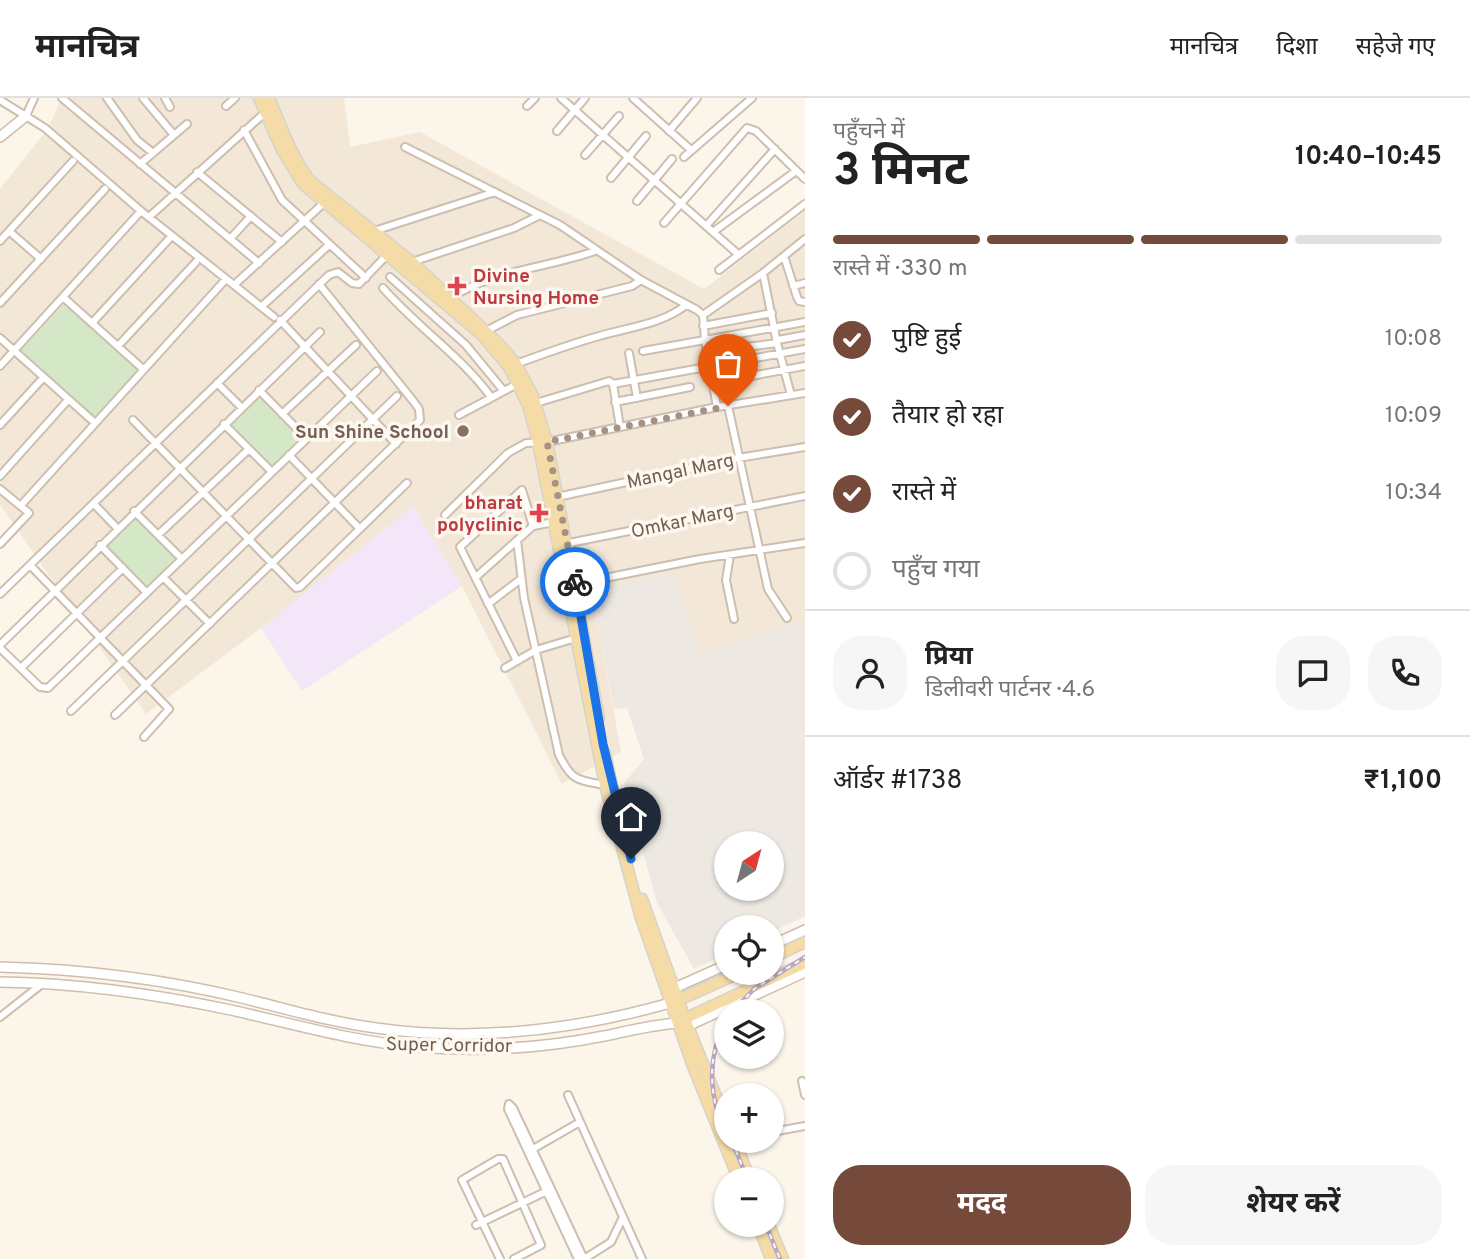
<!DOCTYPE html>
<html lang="hi">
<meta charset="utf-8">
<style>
:root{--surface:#fff;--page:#f6f6f6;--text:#222;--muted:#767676;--line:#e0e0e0;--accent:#764a3a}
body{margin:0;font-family:Overpass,"Noto Sans Devanagari",sans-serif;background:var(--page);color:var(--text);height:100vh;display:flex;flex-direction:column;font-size:26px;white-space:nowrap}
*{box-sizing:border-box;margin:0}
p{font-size:23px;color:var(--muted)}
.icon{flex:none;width:38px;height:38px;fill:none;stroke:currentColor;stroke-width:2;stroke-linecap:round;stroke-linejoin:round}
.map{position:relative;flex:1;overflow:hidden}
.panel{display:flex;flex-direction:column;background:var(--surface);width:665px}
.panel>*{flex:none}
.needle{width:46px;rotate:36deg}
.tools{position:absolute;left:714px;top:733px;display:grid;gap:14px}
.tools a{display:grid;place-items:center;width:70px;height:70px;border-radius:50%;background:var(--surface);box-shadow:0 2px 5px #0004;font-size:35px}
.pin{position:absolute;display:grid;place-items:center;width:60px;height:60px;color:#fff;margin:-72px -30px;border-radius:50% 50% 50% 0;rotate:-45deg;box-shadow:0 0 7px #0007}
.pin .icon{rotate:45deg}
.courier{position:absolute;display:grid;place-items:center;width:70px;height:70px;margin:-35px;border:5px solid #1a73e8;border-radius:50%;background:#fff;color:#222;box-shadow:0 2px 9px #0007}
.headline em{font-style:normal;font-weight:700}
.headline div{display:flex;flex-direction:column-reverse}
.headline{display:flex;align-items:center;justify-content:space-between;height:119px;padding:0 28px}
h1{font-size:46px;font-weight:700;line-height:52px}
.bar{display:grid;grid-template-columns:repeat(4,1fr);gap:10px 7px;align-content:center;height:84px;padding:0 28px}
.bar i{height:9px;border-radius:5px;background:var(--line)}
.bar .selected{background:var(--accent)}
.bar p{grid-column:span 4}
.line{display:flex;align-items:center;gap:18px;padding:0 28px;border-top:2px solid var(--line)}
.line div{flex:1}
.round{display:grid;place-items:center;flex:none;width:74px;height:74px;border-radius:28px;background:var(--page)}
ol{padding:0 28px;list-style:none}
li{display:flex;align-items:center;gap:21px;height:77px}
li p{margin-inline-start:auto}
li .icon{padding:7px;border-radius:50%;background:var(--accent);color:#fff;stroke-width:4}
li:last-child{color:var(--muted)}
li i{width:38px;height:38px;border:4px solid var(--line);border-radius:50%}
.action{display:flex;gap:14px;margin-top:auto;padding:14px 28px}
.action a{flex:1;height:80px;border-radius:28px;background:var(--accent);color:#fff;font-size:28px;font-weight:700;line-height:80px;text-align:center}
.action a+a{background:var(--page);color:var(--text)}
header{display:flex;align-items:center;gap:42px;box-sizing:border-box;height:98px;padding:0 35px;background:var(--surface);border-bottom:2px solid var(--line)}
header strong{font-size:33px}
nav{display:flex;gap:38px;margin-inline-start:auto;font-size:24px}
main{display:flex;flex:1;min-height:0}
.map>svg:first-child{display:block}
.residential{fill:#f3e8d8}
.industrial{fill:#ede8e2;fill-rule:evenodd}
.education{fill:#f2e6f8}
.green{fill:#d4e8c8}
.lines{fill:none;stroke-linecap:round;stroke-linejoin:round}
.street-casing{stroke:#cdbeb0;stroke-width:10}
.secondary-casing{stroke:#cfbead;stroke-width:12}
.primary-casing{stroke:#d8d2cd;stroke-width:13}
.street{stroke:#fff;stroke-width:6}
.secondary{stroke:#fff;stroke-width:9}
.primary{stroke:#f5dca7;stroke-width:10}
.rail-casing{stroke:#b9a8c5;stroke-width:4.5}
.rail{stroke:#fef9f0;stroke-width:2;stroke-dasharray:5;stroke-linecap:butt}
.done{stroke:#a49385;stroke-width:7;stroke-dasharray:0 12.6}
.route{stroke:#1a73e8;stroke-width:9}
.health-dot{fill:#e0444e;stroke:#fef9f0;stroke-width:2.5}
.education-dot{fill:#8d6e63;stroke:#fef9f0;stroke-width:2.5}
.labels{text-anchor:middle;stroke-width:7;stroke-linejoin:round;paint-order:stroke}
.health-label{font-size:19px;font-weight:bold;fill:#be3a42;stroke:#fef9f0;text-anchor:start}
.education-label{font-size:19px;font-weight:bold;fill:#785e54;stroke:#fef9f0;text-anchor:end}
.street-label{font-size:19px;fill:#755e4e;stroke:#fef9f0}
</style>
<header>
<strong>मानचित्र</strong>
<nav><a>मानचित्र</a><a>दिशा</a><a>सहेजे गए</a></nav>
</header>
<main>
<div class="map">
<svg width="805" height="1161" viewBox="0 0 805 1161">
<rect width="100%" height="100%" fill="#fbf5ea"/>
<!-- residential -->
<path class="residential" d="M62,0H344L350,49L420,34L704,191L805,113V522L700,558L592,491L621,654L562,686L462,488L413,409L261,530L146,616L0,407V91L47,32Z"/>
<!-- industrial -->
<path class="industrial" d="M672,475L700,558L805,522V818L772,834V830H726V856L694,871L657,805L624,685L644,661L627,610L614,611L592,491ZM726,746H772V791H726Z"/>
<!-- education -->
<path class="education" d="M413,409L462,488L302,593L261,530Z"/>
<!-- green -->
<path class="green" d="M65,205L138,272L94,321L20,253Z
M260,298L301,341L271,370L229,327Z
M134,418L177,460L147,490L104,448Z"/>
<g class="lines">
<!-- street casing -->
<g class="street-casing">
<path id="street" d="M62,0L259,165
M107,0L137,42L153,55
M143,0L174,37
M165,0L170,9
M561,0L739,157
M633,0L691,52
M0,2L45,30L141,113L274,219
M226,8L235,0
M527,8L535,0
M26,18L34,0
M244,32L282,102L366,180
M557,33L585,0
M669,33L697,0
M405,49L560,127L641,182L697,212L703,217
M585,57L619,18
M684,59L752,0
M140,66L187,26
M197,74L282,144
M611,80L646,38
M637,103L672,61
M149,119L268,12
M664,125L747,30L756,33L805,81
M706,128L775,51
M9,133L41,161
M374,133L495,94
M713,134L796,73
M230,141L251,118
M0,143L73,63
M784,158L797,199L799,203L805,204
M412,164L514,130L538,118
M719,172L805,106
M763,175L777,245L791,297
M390,179L466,247L503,292
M234,187L325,104
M793,188L805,185
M383,190C417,229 460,257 491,299
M63,199L143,271
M450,200C494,172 547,170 595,153
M0,205L105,91
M261,209L329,147
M703,217L763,175L805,141
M703,217L705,242L717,309
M280,222L396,346
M92,225L169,141
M703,228L772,215
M486,233L517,217L632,188L641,182
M0,240L94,324
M778,242L805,237
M118,248L196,164
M737,250L743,279
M643,253L805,224
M707,254L777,245
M629,255L637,300
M516,266C543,256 571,246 599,238C626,230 663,226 686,207
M0,268L141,113
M217,285L241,309
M714,285L805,268
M613,286L805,251
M259,292L306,340
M615,304L690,289
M536,305L609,283L613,286L620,329
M728,308L768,491L787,520
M282,316L356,247
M459,317L519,285
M133,322L296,490L300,489L407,385
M224,326L272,374
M0,327L43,280
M289,357L360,431
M0,378L68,302
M0,391L29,415L0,446
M557,399L738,360L805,349
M23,405L226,181
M94,406L117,430
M134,413L182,461
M445,417L508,355L526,345L547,344L717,309L805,295
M158,437L249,351
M517,442L524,500L559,657C572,683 577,682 605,687
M564,446L805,398
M100,447L147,495
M730,457L726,482L734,521
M30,467L169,611L144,639
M163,479L210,526
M476,479L533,428L554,424
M575,486L700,461L805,445
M0,496L329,177L338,174L352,185L359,186L388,156
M488,506L521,481
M0,547L320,234
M0,550L40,589L48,590L377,273
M517,563L460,449L522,392L533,428
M21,570L123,470
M505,570L536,552L576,540
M71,613L397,298
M115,617L420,322L419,311L414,304L319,186
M0,919L42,886
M802,983L805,997
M568,997L642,1161
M772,1034L805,1028
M533,1051L580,1024
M476,1127L547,1093
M500,1161L462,1082L498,1061H503L541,1147L514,1161
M578,1161L508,1011L509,1006L513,1010L584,1161
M584,1161L611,1144L623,1119"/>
</g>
<!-- secondary casing -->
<g class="secondary-casing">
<path id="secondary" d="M0,39L26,18
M772,847L805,832
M0,869C81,871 163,881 242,900C287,911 330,924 376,930C475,944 575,932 670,905
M0,884C78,885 155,896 231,912C294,926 354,944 419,949C479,954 544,950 604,938C628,933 652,927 677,925
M670,892L726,867
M681,931L805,874"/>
</g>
<!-- primary casing -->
<g class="primary-casing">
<path id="primary" d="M259,0L282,52L303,86L481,236L509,269L528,307L538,344L605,687L641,820L694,971L739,1082
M269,0C281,28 291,57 309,82L412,164L502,249L516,266L533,298L547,344L599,620
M605,655L615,702
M642,801L685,921L726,1023
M772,860L805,844
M674,904L739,875
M682,922L805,865
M735,1043L750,1082
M758,1127L771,1161
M769,1127L783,1161"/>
</g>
<!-- street -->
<use href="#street" class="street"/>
<!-- secondary -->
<use href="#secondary" class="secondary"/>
<!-- primary -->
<use href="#primary" class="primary"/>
<!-- rail casing -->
<g class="rail-casing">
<path id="rail" d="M732,914L754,891L805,859
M726,923C705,962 710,1000 726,1039
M732,1043L748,1082
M766,1127L780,1161"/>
</g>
<!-- rail -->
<use href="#rail" class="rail"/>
</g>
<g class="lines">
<!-- done -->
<path class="done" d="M575,484L547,344L728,308"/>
<!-- route -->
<path class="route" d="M575,484L603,646L631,761"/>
</g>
<!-- markers -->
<g class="health-dot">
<path d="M453.5 177.5h7v7h7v7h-7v7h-7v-7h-7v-7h7z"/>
<path d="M535.5 404.5h7v7h7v7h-7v7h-7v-7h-7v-7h7z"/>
</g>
<circle class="education-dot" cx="463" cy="333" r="7"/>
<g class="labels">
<!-- health labels -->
<g class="health-label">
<text x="473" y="184">Divine<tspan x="473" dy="22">Nursing Home</tspan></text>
<text x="523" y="411" text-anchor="end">bharat<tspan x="523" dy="22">polyclinic</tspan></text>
</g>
<!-- education labels -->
<g class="education-label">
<text x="449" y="340">Sun Shine School</text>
</g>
<!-- street labels -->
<g class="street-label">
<text transform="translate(680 372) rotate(-12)" y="7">Mangal Marg</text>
<text transform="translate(682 422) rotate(-12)" y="7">Omkar Marg</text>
<text transform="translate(449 946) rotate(1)" y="7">Super Corridor</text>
</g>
</g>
</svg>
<div class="tools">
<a><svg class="needle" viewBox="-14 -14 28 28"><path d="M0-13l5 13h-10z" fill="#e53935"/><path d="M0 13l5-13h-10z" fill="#767676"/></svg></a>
<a><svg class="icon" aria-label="locate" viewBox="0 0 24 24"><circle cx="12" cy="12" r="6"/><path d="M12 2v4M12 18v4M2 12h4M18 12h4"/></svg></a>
<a><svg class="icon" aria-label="layers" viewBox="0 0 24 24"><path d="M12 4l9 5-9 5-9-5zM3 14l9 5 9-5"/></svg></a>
<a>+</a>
<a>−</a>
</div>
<div class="pin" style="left:728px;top:308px;background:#ea580c"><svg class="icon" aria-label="bag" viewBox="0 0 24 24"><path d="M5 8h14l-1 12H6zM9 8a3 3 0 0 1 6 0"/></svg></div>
<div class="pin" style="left:631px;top:761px;background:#1f2937"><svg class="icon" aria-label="home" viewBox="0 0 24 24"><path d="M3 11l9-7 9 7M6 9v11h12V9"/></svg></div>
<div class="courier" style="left:575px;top:484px"><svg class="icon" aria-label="bike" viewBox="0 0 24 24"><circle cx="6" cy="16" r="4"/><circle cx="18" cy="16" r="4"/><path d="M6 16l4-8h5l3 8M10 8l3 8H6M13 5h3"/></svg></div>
</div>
<section class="panel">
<div class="headline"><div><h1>3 मिनट</h1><p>पहुँचने में</p></div><em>10:40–10:45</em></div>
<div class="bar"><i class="selected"></i><i class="selected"></i><i class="selected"></i><i></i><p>रास्ते में · 330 m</p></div>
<ol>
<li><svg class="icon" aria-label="check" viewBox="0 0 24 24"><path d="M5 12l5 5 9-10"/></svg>पुष्टि हुई<p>10:08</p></li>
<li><svg class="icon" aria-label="check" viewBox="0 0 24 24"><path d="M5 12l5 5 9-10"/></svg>तैयार हो रहा<p>10:09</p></li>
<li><svg class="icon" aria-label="check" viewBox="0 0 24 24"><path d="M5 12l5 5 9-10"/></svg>रास्ते में<p>10:34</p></li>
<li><i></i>पहुँच गया</li>
</ol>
<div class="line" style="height:126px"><a class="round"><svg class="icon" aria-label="person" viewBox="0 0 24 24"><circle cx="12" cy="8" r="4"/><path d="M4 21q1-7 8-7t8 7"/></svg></a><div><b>प्रिया</b><p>डिलीवरी पार्टनर · 4.6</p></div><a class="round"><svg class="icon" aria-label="chat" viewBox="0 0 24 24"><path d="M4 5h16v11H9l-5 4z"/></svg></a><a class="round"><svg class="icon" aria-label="phone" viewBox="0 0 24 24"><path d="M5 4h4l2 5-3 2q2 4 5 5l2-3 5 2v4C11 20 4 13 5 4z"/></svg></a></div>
<div class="line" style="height:91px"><div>ऑर्डर #1738</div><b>₹1,100</b></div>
<div class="action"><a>मदद</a><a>शेयर करें</a></div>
</section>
</main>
